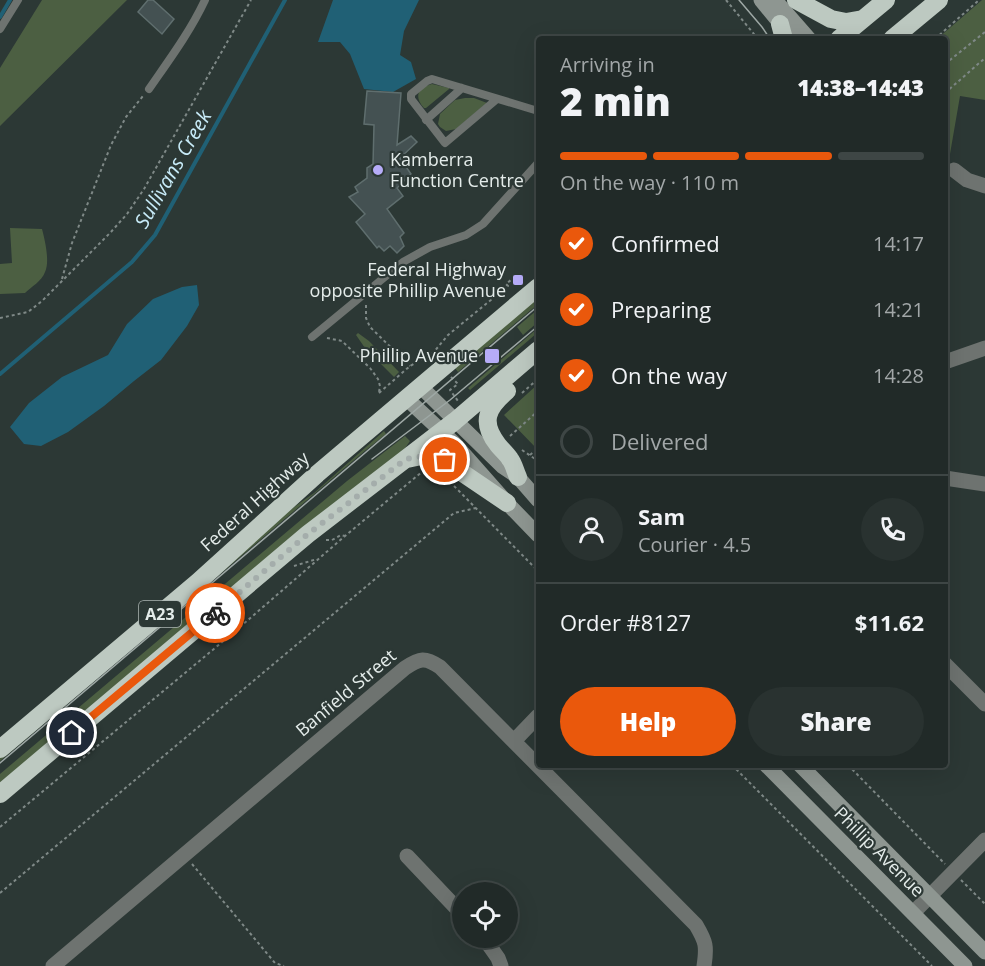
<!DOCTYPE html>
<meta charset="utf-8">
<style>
:root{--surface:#212a28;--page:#293230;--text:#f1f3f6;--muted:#a2a7a8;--line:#3e4645;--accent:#ea580c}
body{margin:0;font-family:"Open Sans",sans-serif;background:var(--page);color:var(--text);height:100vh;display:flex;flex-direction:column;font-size:22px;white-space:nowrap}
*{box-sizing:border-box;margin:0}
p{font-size:20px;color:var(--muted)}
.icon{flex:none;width:33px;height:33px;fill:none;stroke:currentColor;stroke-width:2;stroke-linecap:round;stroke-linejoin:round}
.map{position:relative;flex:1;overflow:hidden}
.sheet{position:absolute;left:536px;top:36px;width:412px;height:732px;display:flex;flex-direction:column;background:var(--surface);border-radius:6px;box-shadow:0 6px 24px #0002,0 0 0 2px var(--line)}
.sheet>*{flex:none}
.controls{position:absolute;left:452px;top:882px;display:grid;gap:12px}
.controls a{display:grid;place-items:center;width:66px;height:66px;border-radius:50%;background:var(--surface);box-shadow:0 6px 24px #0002,0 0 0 2px var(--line);font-size:30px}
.pin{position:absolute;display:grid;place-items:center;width:51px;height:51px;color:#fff;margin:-26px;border:3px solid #fff;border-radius:50%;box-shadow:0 2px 6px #0007}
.courier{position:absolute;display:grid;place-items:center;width:60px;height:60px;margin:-30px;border:4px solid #ea580c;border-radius:50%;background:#fff;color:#222;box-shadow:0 2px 8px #0007}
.head em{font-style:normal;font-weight:800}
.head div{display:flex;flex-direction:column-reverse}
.head{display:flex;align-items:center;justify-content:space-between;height:102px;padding:0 24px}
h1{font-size:39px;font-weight:800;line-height:45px}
.bar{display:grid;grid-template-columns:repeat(4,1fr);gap:9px 6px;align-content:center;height:72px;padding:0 24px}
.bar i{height:8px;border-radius:4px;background:var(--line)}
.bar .active{background:var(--accent)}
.bar p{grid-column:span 4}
.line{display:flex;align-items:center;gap:15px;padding:0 24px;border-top:2px solid var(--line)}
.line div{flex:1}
.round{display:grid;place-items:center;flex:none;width:63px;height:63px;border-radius:32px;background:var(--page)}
ol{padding:0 24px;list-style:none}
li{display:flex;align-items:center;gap:18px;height:66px}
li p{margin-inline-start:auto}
li .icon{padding:6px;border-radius:50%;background:var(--accent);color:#fff;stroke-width:4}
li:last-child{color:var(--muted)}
li i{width:33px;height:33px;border:3px solid var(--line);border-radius:50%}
.action{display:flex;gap:12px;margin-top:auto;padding:12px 24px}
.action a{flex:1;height:69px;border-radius:36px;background:var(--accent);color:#fff;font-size:24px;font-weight:800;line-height:69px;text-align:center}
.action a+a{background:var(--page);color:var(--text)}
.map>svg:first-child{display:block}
.green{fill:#4c5f42}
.water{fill:#206075}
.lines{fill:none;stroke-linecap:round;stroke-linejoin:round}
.stream{stroke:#206075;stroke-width:4}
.building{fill:#445152;stroke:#5f6e6e;stroke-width:1.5}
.path{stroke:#7f8987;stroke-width:2;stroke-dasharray:3 3;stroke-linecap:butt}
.lane{stroke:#6e7370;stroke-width:8}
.street{stroke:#6e7370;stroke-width:15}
.secondary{stroke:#8e9691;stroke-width:15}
.highway{stroke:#bdc9c1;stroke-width:18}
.tram{stroke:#9ea8a5;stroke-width:1.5}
.done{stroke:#a4adab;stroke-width:6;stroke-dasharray:0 10.8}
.route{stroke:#ea580c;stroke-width:8}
.poi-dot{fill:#b6acf8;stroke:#2c3835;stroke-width:2}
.labels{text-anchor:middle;stroke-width:4.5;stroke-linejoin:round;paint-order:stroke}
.shield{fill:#2c3835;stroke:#adb6b4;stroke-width:1.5}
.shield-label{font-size:16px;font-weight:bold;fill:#e4ecea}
.poi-label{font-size:18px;fill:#e4ecea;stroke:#2c3835;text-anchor:end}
.street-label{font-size:18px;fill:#e4ecea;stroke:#2c3835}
.water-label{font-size:20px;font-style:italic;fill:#c8ebf8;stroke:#2c3835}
</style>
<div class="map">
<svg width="985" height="966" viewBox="0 0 985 966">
<rect width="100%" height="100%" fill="#2c3835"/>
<!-- green -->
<path class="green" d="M42,0H127L0,126V68Z
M982,0H985V100L960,96L950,154H945V39H937Z
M432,84L449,88V89L426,108H424C414,97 417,88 432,84Z
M465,98H474L487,103L456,129L446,131L440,127L438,124L440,114L455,100Z
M10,228L42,229C45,240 50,262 45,272C42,281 31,287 25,293L0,294V264L12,263Z
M538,294V304L458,372L455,368Z
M538,309V322L523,335L517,327Z
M538,328V332L529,340L470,390L468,388Z
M358,333L369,341L399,372L394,377L365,348L356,335Z
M538,384V450L504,415Z
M384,431L386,434L366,450L0,761V756L277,519L314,493Z
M405,436L410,441L403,451L0,783V774L347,481Z"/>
<!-- water -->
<path class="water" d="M333,0H419L404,31L400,55L411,62L416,79L393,92L364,89L350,54L340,42H318Z
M197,285L199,305L187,326L161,360L134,381L104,406L68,432L41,446L24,444L10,427L29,403L62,377L108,355L127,324L153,299L182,287Z"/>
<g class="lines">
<!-- stream -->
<path class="stream" d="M0,17L10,0
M0,374L132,262L155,235L285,0"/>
</g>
<!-- building -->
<path class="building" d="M148,0H153L174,19L162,34L138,12Z
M367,91L401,93L397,145L411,136L417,142L400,158L411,174L397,188L403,196L387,209L404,233L400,237L404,246L397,253L390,246L384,251L379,246L377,248L356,222L365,214L349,197L358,192L355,187L367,178V168L373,164L374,125L364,124Z"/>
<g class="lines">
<!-- path -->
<path class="path" d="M726,0L758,39
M935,39L979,0
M945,64L985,32
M945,93L985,58
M62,279L72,243L111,145L126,117L143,96
M366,305V318L370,327L410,366
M0,318L28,312L42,301L110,233L127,214L144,189L251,0
M327,338L342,341L370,368L378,379L380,386L379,392
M451,377L458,384L450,390L458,401
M379,393L410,366L433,353L448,335L508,286L506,284L517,275L521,278
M522,393L538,379
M510,436L538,411
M522,450L538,461
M530,455L538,448
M454,486L538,571
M326,540H332L341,535L345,536
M294,566L317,559
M732,765L932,966
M848,765L945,864
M0,827L233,633L345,536L423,471
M192,864L275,963L284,966
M961,880L985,904
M0,893L454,513L476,508"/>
<!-- lane -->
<path class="lane" d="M0,29L18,0
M149,89C169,60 190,32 205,0
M497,99L445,143L411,99V94L427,81L432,79L538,111
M426,120L462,88
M312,337L403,262L430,247L466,235L483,224L538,163"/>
<!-- street -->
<path class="street" d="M954,170L967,180L985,186
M945,362L985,348
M945,478L985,484
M945,664L985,704
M514,741L538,716
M407,856L462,914
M913,913L985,840
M484,938L498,958L501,966
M53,966L405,668C420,658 425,657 440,667L696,925C706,942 707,946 704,966"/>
<!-- secondary -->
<path class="secondary" d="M761,0L793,39
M775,0L809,39
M421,387L502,466L518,477L538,500
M406,398L454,443L507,503L538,535
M766,765L965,966
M800,765L985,952"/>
<!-- highway -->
<path class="highway" d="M796,0L831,19L846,22L863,19
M780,24L784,39
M839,39L886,0
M892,39L939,0
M507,391C487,408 480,422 498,445C502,450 507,454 510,459C514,464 515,471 518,477
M407,459L426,455L442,459L507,503
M0,749L198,582L317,474L538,287
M0,794L308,534L455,421L538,350"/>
<!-- tram -->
<path class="tram" d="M739,0L762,27L770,39
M372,459L450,400L538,326
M0,763L538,306"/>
</g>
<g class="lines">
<!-- done -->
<path class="done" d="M215,613L308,534L406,459L429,455L445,460"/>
<!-- route -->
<path class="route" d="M72,733L215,613"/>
</g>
<!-- markers -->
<g class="poi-dot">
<circle cx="378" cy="170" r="6"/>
<rect x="512" y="274" width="12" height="12" rx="3"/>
<rect x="484" y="348" width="16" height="16" rx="3"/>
</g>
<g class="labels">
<!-- shield labels -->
<rect class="shield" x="139" y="601" width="42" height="26" rx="4.5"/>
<g class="shield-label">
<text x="160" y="620">A23</text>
</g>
<!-- poi labels -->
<g class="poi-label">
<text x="390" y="166" text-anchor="start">Kamberra<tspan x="390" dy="21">Function Centre</tspan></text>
<text x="506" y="276">Federal Highway<tspan x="506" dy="21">opposite Phillip Avenue</tspan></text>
<text x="478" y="362">Phillip Avenue</text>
</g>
<!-- street labels -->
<g class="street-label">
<text transform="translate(255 502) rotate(-42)" y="6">Federal Highway</text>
<text transform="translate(346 693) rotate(-40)" y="6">Banfield Street</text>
<text transform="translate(879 852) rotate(45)" y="6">Phillip Avenue</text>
</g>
<!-- water labels -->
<g class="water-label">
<text transform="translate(173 169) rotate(-60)" y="7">Sullivans Creek</text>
</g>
</g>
</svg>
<div class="controls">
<a><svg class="icon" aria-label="locate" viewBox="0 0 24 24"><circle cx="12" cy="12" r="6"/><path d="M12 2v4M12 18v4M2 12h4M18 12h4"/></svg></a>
</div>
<div class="pin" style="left:445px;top:460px;background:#ea580c"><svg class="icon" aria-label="bag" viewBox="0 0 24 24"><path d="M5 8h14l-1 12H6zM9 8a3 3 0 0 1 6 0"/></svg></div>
<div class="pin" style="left:72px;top:733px;background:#1f2937"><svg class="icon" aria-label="home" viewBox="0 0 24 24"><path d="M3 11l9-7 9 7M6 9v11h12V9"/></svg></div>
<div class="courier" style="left:215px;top:613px"><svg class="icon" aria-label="bike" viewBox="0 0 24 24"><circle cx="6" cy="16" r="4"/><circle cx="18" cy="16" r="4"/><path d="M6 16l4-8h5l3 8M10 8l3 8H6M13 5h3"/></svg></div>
<section class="sheet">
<div class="head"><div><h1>2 min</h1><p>Arriving in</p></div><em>14:38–14:43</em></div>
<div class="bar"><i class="active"></i><i class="active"></i><i class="active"></i><i></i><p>On the way · 110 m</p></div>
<ol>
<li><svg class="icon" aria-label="check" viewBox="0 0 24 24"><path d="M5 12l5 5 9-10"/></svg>Confirmed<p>14:17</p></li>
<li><svg class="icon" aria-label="check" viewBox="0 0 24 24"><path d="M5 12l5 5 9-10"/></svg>Preparing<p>14:21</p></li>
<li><svg class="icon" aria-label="check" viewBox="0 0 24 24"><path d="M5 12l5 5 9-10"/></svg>On the way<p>14:28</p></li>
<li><i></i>Delivered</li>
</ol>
<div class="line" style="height:108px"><a class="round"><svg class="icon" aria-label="person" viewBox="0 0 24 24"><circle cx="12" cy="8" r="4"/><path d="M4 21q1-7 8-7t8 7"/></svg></a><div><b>Sam</b><p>Courier · 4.5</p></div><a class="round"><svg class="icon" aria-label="phone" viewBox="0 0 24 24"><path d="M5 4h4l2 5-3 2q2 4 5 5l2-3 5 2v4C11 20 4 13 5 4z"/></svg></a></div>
<div class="line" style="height:78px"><div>Order #8127</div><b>$11.62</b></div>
<div class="action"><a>Help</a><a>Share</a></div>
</section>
</div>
